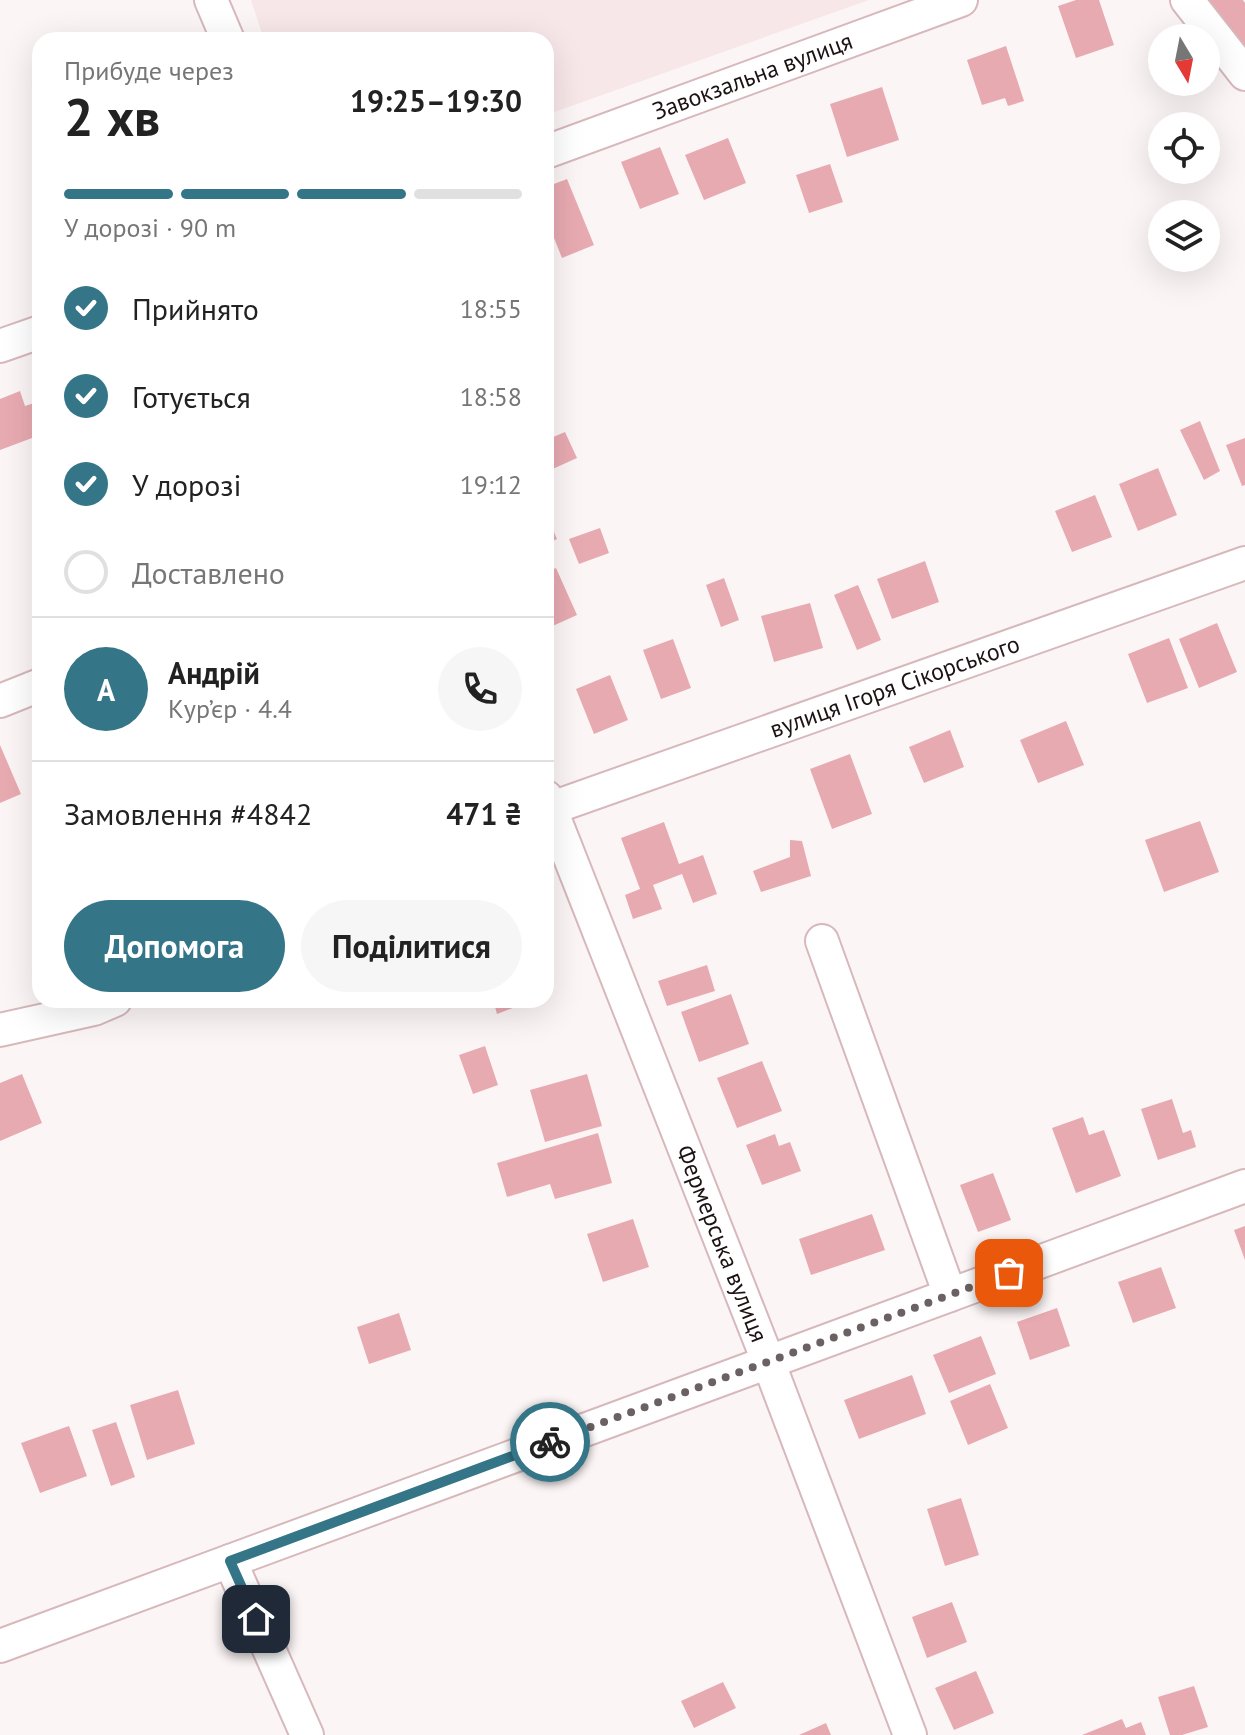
<!DOCTYPE html>
<html lang="uk">
<meta charset="utf-8">
<style>
:root{--surface:#fff;--page:#f6f6f6;--text:#222;--muted:#767676;--line:#e0e0e0;--accent:#347588}
body{margin:0;font-family:"PT Sans",sans-serif;background:var(--page);color:var(--text);height:100vh;display:flex;flex-direction:column;font-size:30px;white-space:nowrap}
*{box-sizing:border-box;margin:0}
p{font-size:26px;color:var(--muted)}
.icon{flex:none;width:44px;height:44px;fill:none;stroke:currentColor;stroke-width:2;stroke-linecap:round;stroke-linejoin:round}
.map{position:relative;flex:1;overflow:hidden}
.details{position:absolute;left:32px;top:32px;width:522px;height:976px;display:flex;flex-direction:column;background:var(--surface);border-radius:24px;box-shadow:0 8px 32px #0002}
.details>*{flex:none}
.needle{width:52px;rotate:170deg}
.buttons{position:absolute;left:1148px;top:24px;display:grid;gap:16px}
.buttons a{display:grid;place-items:center;width:72px;height:72px;border-radius:50%;background:var(--surface);box-shadow:0 8px 32px #0002;font-size:40px}
.pin{position:absolute;display:grid;place-items:center;width:68px;height:68px;color:#fff;margin:-34px;border-radius:16px;box-shadow:0 4px 12px #0006}
.courier{position:absolute;display:grid;place-items:center;width:80px;height:80px;margin:-40px;border:6px solid #347588;border-radius:50%;background:#fff;color:#222;box-shadow:0 2px 10px #0007}
.overview em{font-style:normal;font-weight:700}
.overview div{display:flex;flex-direction:column-reverse}
.overview{display:flex;align-items:center;justify-content:space-between;height:136px;padding:0 32px}
h1{font-size:52px;font-weight:700;line-height:60px}
.bar{display:grid;grid-template-columns:repeat(4,1fr);gap:12px 8px;align-content:center;height:96px;padding:0 32px}
.bar i{height:10px;border-radius:6px;background:var(--line)}
.bar .selected{background:var(--accent)}
.bar p{grid-column:span 4}
.line{display:flex;align-items:center;gap:20px;padding:0 32px;border-top:2px solid var(--line)}
.line div{flex:1}
.round{display:grid;place-items:center;flex:none;width:84px;height:84px;border-radius:42px;background:var(--page)}
ol{padding:0 32px;list-style:none}
li{display:flex;align-items:center;gap:24px;height:88px}
li p{margin-inline-start:auto}
li .icon{padding:8px;border-radius:50%;background:var(--accent);color:#fff;stroke-width:4}
li:last-child{color:var(--muted)}
li i{width:44px;height:44px;border:4px solid var(--line);border-radius:50%}
.button{display:flex;gap:16px;margin-top:auto;padding:16px 32px}
.button a{flex:1;height:92px;border-radius:48px;background:var(--accent);color:#fff;font-size:32px;font-weight:700;line-height:92px;text-align:center}
.button a+a{background:var(--page);color:var(--text)}
.map>svg:first-child{display:block}
.built{fill:#f8e7e9}
.building{fill:#e8aab1}
.lines{fill:none;stroke-linecap:round;stroke-linejoin:round}
.minor-casing{stroke:#d7b8bb;stroke-width:36}
.minor{stroke:#fff;stroke-width:32}
.done{stroke:#6b6162;stroke-width:8;stroke-dasharray:0 14.4}
.route{stroke:#347588;stroke-width:10}
.labels{text-anchor:middle;stroke-width:8;stroke-linejoin:round;paint-order:stroke}
.street-label{font-size:24px;fill:#1d1213;stroke:#fcf5f6}
</style>
<div class="map">
<svg width="1245" height="1735" viewBox="0 0 1245 1735">
<rect width="100%" height="100%" fill="#fcf5f6"/>
<!-- built -->
<path class="built" d="M251,0H869L546,115V40H264Z"/>
<!-- building -->
<path class="building" d="M1076,0H1099L1114,45L1076,58L1058,6Z
M1200,0H1243L1245,3V63Z
M1006,46L1024,101L1008,106L1005,98L982,105L967,60Z
M882,87L899,140L847,157L830,104Z
M728,138L746,183L704,200L685,155Z
M660,147L679,194L640,209L621,162Z
M830,164L843,202L809,213L796,175Z
M567,179L594,245L562,258L546,218V187Z
M20,391L25,406L37,402L40,410V435L0,450V399Z
M1200,421L1220,471L1204,480L1180,430Z
M565,432L577,458L546,472V440Z
M1245,438V485L1242,486L1226,445Z
M1158,468L1177,515L1138,531L1119,484Z
M1095,495L1112,537L1072,552L1055,511Z
M546,514L557,539L546,544Z
M600,528L609,553L579,564L569,539Z
M925,561L939,602L892,619L877,579Z
M556,568L577,615L546,629V572Z
M724,578L739,620L721,627L706,585Z
M858,585L881,640L857,650L834,595Z
M810,603L823,648L774,662L761,616Z
M1217,623L1237,672L1199,688L1179,639Z
M1169,638L1188,688L1147,703L1128,654Z
M673,639L691,688L661,699L643,650Z
M610,675L628,720L594,734L576,689Z
M1066,721L1084,765L1038,783L1020,740Z
M950,730L964,767L924,783L909,747Z
M0,745L21,794L0,803Z
M850,754L872,814L832,829L810,769Z
M1200,821L1219,872L1164,892L1145,840Z
M664,822L679,864L703,855L717,894L693,903L682,874L653,885L662,909L633,919L625,895L640,889L621,838Z
M790,840L802,841L811,876L761,892L753,871L790,857Z
M707,965L715,991L667,1006L658,981Z
M731,994L749,1044L699,1062L681,1012Z
M493,1000H534L497,1014Z
M485,1046L498,1085L473,1094L459,1055Z
M762,1061L782,1111L737,1128L717,1078Z
M22,1074L42,1123L0,1141V1083Z
M587,1074L602,1126L545,1142L530,1090Z
M1172,1099L1183,1133L1191,1130L1196,1147L1158,1160L1141,1109Z
M1083,1117L1089,1135L1104,1130L1121,1176L1076,1193L1052,1128Z
M598,1133L612,1183L555,1199L550,1184L507,1197L497,1163Z
M775,1134L779,1146L790,1142L801,1171L762,1185L746,1145Z
M993,1173L1011,1220L978,1232L960,1185Z
M872,1214L885,1250L811,1275L799,1239Z
M633,1219L649,1267L603,1282L587,1234Z
M1245,1226V1260L1234,1230Z
M1161,1267L1176,1308L1133,1323L1118,1282Z
M1057,1308L1070,1346L1030,1360L1017,1322Z
M399,1313L411,1350L369,1364L357,1327Z
M981,1336L996,1374L949,1393L933,1355Z
M912,1375L926,1414L859,1439L844,1400Z
M990,1384L1008,1428L968,1445L950,1401Z
M178,1390L195,1444L147,1460L130,1405Z
M116,1422L135,1477L111,1486L92,1430Z
M69,1426L87,1476L40,1493L21,1443Z
M961,1498L979,1555L945,1566L927,1509Z
M952,1602L967,1642L927,1658L912,1617Z
M976,1671L994,1713L954,1730L935,1688Z
M723,1682L736,1708L694,1728L681,1701Z
M1194,1686L1208,1727L1182,1735H1170L1158,1697Z
M1122,1719L1126,1728L1141,1722L1146,1735H1082Z
M826,1723L831,1735H799Z"/>
<g class="lines">
<!-- minor casing -->
<g class="minor-casing">
<g id="minor">
<path d="M211,0L228,40"/>
<path d="M1187,0L1245,74"/>
<path id="s1" d="M546,152L961,0"/>
<path d="M0,346L40,332"/>
<path d="M0,701L40,685"/>
<path id="s2" d="M546,797L768,1361L910,1735"/>
<path id="s3" d="M546,810L1245,563"/>
<path d="M822,941L950,1295"/>
<path d="M0,1030L94,1009L115,1000"/>
<path d="M230,1561L307,1735"/>
<path d="M0,1646L1245,1186"/>
</g>
</g>
<!-- minor -->
<use href="#minor" class="minor"/>
</g>
<g class="lines">
<!-- done -->
<path class="done" d="M550,1442L1009,1273"/>
<!-- route -->
<path class="route" d="M256,1619L230,1561L550,1442"/>
</g>
<g class="labels">
<!-- street labels -->
<g class="street-label">
<text dy="8" stroke="none"><textPath href="#s1" startOffset="220">Завокзальна вулиця</textPath></text>
<text dy="8" stroke="none"><textPath href="#s3" startOffset="370">вулиця Ігоря Сікорського</textPath></text>
<text dy="8" stroke="none"><textPath href="#s2" startOffset="480">Фермерська вулиця</textPath></text>
</g>
</g>
</svg>
<div class="buttons">
<a><svg class="needle" viewBox="-14 -14 28 28"><path d="M0-13l5 13h-10z" fill="#e53935"/><path d="M0 13l5-13h-10z" fill="#767676"/></svg></a>
<a><svg class="icon" aria-label="locate" viewBox="0 0 24 24"><circle cx="12" cy="12" r="6"/><path d="M12 2v4M12 18v4M2 12h4M18 12h4"/></svg></a>
<a><svg class="icon" aria-label="layers" viewBox="0 0 24 24"><path d="M12 4l9 5-9 5-9-5zM3 14l9 5 9-5"/></svg></a>
</div>
<div class="pin" style="left:1009px;top:1273px;background:#ea580c"><svg class="icon" aria-label="bag" viewBox="0 0 24 24"><path d="M5 8h14l-1 12H6zM9 8a3 3 0 0 1 6 0"/></svg></div>
<div class="pin" style="left:256px;top:1619px;background:#1f2937"><svg class="icon" aria-label="home" viewBox="0 0 24 24"><path d="M3 11l9-7 9 7M6 9v11h12V9"/></svg></div>
<div class="courier" style="left:550px;top:1442px"><svg class="icon" aria-label="bike" viewBox="0 0 24 24"><circle cx="6" cy="16" r="4"/><circle cx="18" cy="16" r="4"/><path d="M6 16l4-8h5l3 8M10 8l3 8H6M13 5h3"/></svg></div>
<section class="details">
<div class="overview"><div><h1>2 хв</h1><p>Прибуде через</p></div><em>19:25–19:30</em></div>
<div class="bar"><i class="selected"></i><i class="selected"></i><i class="selected"></i><i></i><p>У дорозі · 90 m</p></div>
<ol>
<li><svg class="icon" aria-label="check" viewBox="0 0 24 24"><path d="M5 12l5 5 9-10"/></svg>Прийнято<p>18:55</p></li>
<li><svg class="icon" aria-label="check" viewBox="0 0 24 24"><path d="M5 12l5 5 9-10"/></svg>Готується<p>18:58</p></li>
<li><svg class="icon" aria-label="check" viewBox="0 0 24 24"><path d="M5 12l5 5 9-10"/></svg>У дорозі<p>19:12</p></li>
<li><i></i>Доставлено</li>
</ol>
<div class="line" style="height:144px"><b class="round" style="background:var(--accent);color:#fff">А</b><div><b>Андрій</b><p>Кур’єр · 4.4</p></div><a class="round"><svg class="icon" aria-label="phone" viewBox="0 0 24 24"><path d="M5 4h4l2 5-3 2q2 4 5 5l2-3 5 2v4C11 20 4 13 5 4z"/></svg></a></div>
<div class="line" style="height:104px"><div>Замовлення #4842</div><b>471 ₴</b></div>
<div class="button"><a>Допомога</a><a>Поділитися</a></div>
</section>
</div>
